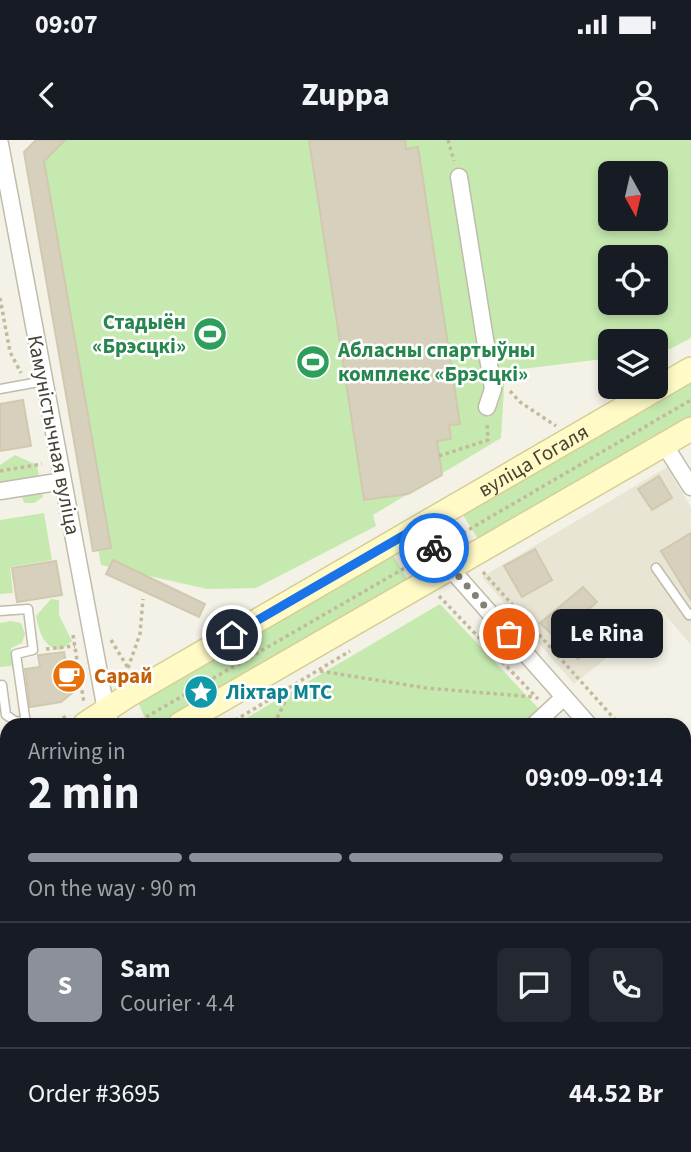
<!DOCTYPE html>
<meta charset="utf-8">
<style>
:root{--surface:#171b24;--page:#242831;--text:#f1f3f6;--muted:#9ea1a6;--line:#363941;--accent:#8c9099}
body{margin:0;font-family:"Source Sans 3",sans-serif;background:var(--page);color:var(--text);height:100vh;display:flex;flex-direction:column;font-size:26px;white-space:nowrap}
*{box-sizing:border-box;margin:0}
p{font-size:23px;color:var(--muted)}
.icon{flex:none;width:38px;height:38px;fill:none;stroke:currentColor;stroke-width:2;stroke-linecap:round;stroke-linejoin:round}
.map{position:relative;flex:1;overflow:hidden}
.panel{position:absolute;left:0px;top:578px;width:691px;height:436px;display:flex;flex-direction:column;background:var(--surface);border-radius:21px 21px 0 0;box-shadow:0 4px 10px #0003}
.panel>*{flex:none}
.needle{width:46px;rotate:172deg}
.fabs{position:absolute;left:598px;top:21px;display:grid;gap:14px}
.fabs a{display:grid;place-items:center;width:70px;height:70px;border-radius:10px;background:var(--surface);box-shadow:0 4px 10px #0003;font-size:35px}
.pin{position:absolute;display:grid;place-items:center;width:60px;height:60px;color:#fff;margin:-30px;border:4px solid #fff;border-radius:50%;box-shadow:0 2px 7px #0007}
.courier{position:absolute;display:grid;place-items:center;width:70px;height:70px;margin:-35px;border:5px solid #1a73e8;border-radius:50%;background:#fff;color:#222;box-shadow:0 2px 9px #0007}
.bubble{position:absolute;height:49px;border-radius:10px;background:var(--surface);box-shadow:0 4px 10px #0003;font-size:23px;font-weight:700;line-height:49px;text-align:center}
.overview em{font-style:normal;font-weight:700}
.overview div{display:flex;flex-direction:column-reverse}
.overview{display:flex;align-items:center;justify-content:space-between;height:119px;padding:0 28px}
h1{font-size:46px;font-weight:700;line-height:52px}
.bar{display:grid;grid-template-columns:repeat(4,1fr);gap:10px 7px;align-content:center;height:84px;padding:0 28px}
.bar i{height:9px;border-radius:5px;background:var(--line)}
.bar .on{background:var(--accent)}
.bar p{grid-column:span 4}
.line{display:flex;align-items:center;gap:18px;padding:0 28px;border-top:2px solid var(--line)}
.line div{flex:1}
.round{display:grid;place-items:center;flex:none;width:74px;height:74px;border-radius:10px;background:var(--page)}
.status{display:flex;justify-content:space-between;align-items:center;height:49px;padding:0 35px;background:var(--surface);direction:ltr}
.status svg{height:19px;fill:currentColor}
header{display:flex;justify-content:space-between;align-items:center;height:91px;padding:0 28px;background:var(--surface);font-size:32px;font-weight:700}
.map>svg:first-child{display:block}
.residential{fill:#e8e5d5}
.medical{fill:#f5e2da}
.green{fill:#c5e9af;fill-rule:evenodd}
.parking{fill:#e5e4df}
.building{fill:#d6d0bc;stroke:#d1c9af;stroke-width:2}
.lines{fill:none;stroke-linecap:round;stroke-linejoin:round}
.lane-casing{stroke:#c0bca9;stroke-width:11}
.street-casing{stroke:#c0bca9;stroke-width:19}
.secondary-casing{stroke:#d5cf96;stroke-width:26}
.path{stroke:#c2ba9a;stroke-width:3.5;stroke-dasharray:3.5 3.5;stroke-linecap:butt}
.lane{stroke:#fff;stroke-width:8}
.street{stroke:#fff;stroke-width:16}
.secondary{stroke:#fffac6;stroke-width:23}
.done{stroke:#848074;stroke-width:7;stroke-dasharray:0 12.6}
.route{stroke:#1a73e8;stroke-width:9}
.labels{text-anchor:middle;stroke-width:5;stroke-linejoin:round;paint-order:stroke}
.leisure-label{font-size:21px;font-weight:bold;fill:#27864d;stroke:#fff;text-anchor:end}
.street-label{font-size:21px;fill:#474336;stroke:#fff}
.food-label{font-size:21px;font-weight:bold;fill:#c56008;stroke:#fff;text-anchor:start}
.culture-label{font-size:21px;font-weight:bold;fill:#0d838f;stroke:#fff;text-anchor:start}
</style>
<div class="status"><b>09:07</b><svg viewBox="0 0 49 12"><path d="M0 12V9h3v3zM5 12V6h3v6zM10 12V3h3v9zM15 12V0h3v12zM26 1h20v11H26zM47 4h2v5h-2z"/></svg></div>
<header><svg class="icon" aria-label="back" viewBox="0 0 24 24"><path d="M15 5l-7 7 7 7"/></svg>Zuppa<svg class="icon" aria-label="person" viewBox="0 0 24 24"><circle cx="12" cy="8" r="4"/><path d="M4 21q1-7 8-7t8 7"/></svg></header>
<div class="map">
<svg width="691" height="1012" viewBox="0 0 691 1012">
<rect width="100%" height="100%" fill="#f4f2e7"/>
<!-- residential -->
<path class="residential" d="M667,327L691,367V505L663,472L574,544L482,437Z"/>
<!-- medical -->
<path class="medical" d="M7,720V1006H178L171,1012H0V724Z"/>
<!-- green -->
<path class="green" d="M53,0H691V198L670,209L656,211V201H611V218L505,231L501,298L373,375L376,386L256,448L207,449L101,425L33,16ZM611,33H656V79H611ZM611,117H656V163H611Z
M691,241V282L481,404L463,375Z
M15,315L37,325L43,357L34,363H24L18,344L0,346V325Z
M44,373L52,420L10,427L13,453L0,454V380Z
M391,411L410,444L166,584H147L137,559Z
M51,459L59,460V475L72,501L61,510C44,508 39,492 36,476Z
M440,464L542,572L529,584H236Z
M11,481L21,483L25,494L22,503L11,508L13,526L0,527V483Z"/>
<!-- parking -->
<path class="parking" d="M691,807V906L684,912V812Z"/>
<!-- building -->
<path class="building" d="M36,0H65L44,21L111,408L93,411L24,12Z
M309,0H405L406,9L418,7L460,284L449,285L451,299L437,301L442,335L408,354L364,360Z
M23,260L31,306L0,311V264Z
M659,336L672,358L652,370L638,349Z
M691,393V460L661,411Z
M535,409L552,440L522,457L504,426Z
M113,420L205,464L199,477L106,434Z
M56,421L62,455L17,462L12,428Z
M583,447L597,462L580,477L587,487L598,479L609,494L578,519L540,483Z
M64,512L66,524L71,523L72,553L61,562L30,567L25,529L40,527L38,515Z
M0,781L7,794V844L0,832Z
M6,942L7,1006H109L111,1009L178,1006L171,1012H0V947Z
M348,1006H392L397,1012H353Z
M476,1006H561L555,1012H481Z"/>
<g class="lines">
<!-- lane casing -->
<g class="lane-casing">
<path id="lane" d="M0,249L44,241
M656,428L689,475L691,474
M0,471L28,469L33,510L16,514L26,584
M2,545L6,575L15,581L25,582
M0,732L7,747
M684,819L691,814
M684,884L691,878
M0,888L7,876
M0,893L4,922L1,936
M330,1006L335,1012"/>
</g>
<!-- street casing -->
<g class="street-casing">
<path id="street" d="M0,4L106,570L111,584
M459,37L493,249L487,267
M664,304L691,347
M0,351L63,341
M420,386L450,428L588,584
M535,584L564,557
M684,695L691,703
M684,947L691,941
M684,975L691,969
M220,1012L226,1006
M606,1012L613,1006
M641,1012L647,1006"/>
</g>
<!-- secondary casing -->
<g class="secondary-casing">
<g id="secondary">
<path id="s1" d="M85,584L129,555L691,229"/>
<path d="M180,584L691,289"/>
<path d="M0,635L7,631"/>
<path d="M0,693L7,689"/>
</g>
</g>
<!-- path -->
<path class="path" d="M448,0L454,21
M0,158L10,212L21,233
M510,251L520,262L556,286
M439,316L488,300L487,283
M0,331L42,324
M451,400L691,260
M483,432L619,584
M439,456L538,559
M73,495L84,563
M111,500L128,528
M46,509L75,506
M128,528L140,494L143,459
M320,531L426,548L534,557
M50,584L67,576
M134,584L424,417
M229,584L350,511
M274,584L290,552
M0,611L7,607
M684,658L691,666
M0,662L7,658
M684,727L691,734
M414,1006L419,1012
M191,1012L197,1006
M243,1012L249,1006
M421,1012L427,1006
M578,1012L585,1006"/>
<!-- lane -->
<use href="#lane" class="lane"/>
<!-- street -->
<use href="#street" class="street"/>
<!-- secondary -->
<use href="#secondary" class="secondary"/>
</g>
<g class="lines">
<!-- done -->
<path class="done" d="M434,408L509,494"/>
<!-- route -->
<path class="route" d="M232,495L420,386L434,408"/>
</g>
<!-- icons -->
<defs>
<g id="stadium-disc" transform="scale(1.75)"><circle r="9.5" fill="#2e9e5b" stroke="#fff"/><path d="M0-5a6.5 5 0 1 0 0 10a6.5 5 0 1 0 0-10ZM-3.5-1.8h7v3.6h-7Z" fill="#fff"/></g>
<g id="cafe-disc" transform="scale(1.75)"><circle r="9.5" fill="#e8710a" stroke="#fff"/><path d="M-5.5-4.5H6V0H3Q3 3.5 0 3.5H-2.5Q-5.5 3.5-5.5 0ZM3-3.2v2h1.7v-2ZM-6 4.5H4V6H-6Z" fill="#fff"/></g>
<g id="sight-disc" transform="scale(1.75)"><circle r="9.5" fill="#0f9aa8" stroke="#fff"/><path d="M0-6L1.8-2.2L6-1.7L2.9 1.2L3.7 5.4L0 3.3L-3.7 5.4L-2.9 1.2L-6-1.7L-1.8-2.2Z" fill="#fff"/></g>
</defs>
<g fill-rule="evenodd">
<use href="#stadium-disc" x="210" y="194"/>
<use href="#stadium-disc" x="313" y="222"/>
<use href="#cafe-disc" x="69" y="536"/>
<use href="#sight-disc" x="201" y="552"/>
</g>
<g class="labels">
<!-- leisure labels -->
<g class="leisure-label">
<text x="186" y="189">Стадыён<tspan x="186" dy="24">«Брэсцкі»</tspan></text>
<text x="338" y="217" text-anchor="start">Абласны спартыўны<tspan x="338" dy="24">комплекс «Брэсцкі»</tspan></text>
</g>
<!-- street labels -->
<g class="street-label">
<text transform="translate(54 295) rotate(79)" y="7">Камуністычная вуліца</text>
<text dy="7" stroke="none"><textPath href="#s1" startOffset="520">вуліца Гогаля</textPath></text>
</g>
<!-- food labels -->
<g class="food-label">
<text x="94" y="543">Сарай</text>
</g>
<!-- culture labels -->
<g class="culture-label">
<text x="226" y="559">Ліхтар МТС</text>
</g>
</g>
</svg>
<div class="fabs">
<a><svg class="needle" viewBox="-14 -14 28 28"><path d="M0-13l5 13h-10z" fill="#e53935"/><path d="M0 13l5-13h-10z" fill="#9ea1a6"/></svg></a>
<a><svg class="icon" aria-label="locate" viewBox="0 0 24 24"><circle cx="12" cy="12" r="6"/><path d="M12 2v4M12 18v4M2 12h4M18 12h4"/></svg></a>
<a><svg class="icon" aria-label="layers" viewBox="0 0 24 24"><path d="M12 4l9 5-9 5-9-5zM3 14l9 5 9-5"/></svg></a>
</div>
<div class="pin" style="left:509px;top:494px;background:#ea580c"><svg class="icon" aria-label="bag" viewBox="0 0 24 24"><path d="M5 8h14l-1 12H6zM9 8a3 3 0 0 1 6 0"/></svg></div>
<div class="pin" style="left:232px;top:495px;background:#1f2937"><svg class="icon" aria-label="home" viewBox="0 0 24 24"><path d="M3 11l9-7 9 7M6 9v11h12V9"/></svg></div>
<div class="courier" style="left:434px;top:408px"><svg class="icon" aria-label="bike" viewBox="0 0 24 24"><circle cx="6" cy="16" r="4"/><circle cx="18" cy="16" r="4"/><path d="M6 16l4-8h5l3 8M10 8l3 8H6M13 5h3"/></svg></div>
<div class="bubble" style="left:551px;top:469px;width:112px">Le Rina</div>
<section class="panel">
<div class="overview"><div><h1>2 min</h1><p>Arriving in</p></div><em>09:09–09:14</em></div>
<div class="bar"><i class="on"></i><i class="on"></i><i class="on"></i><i></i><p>On the way · 90 m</p></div>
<div class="line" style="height:126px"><b class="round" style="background:var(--accent);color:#fff">S</b><div><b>Sam</b><p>Courier · 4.4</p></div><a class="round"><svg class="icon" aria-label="chat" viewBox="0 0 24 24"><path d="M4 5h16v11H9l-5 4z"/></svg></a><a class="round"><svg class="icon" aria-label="phone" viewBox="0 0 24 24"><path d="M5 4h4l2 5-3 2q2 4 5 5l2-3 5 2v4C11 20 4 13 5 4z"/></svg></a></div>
<div class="line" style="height:91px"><div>Order #3695</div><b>44.52 Br</b></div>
</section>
</div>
